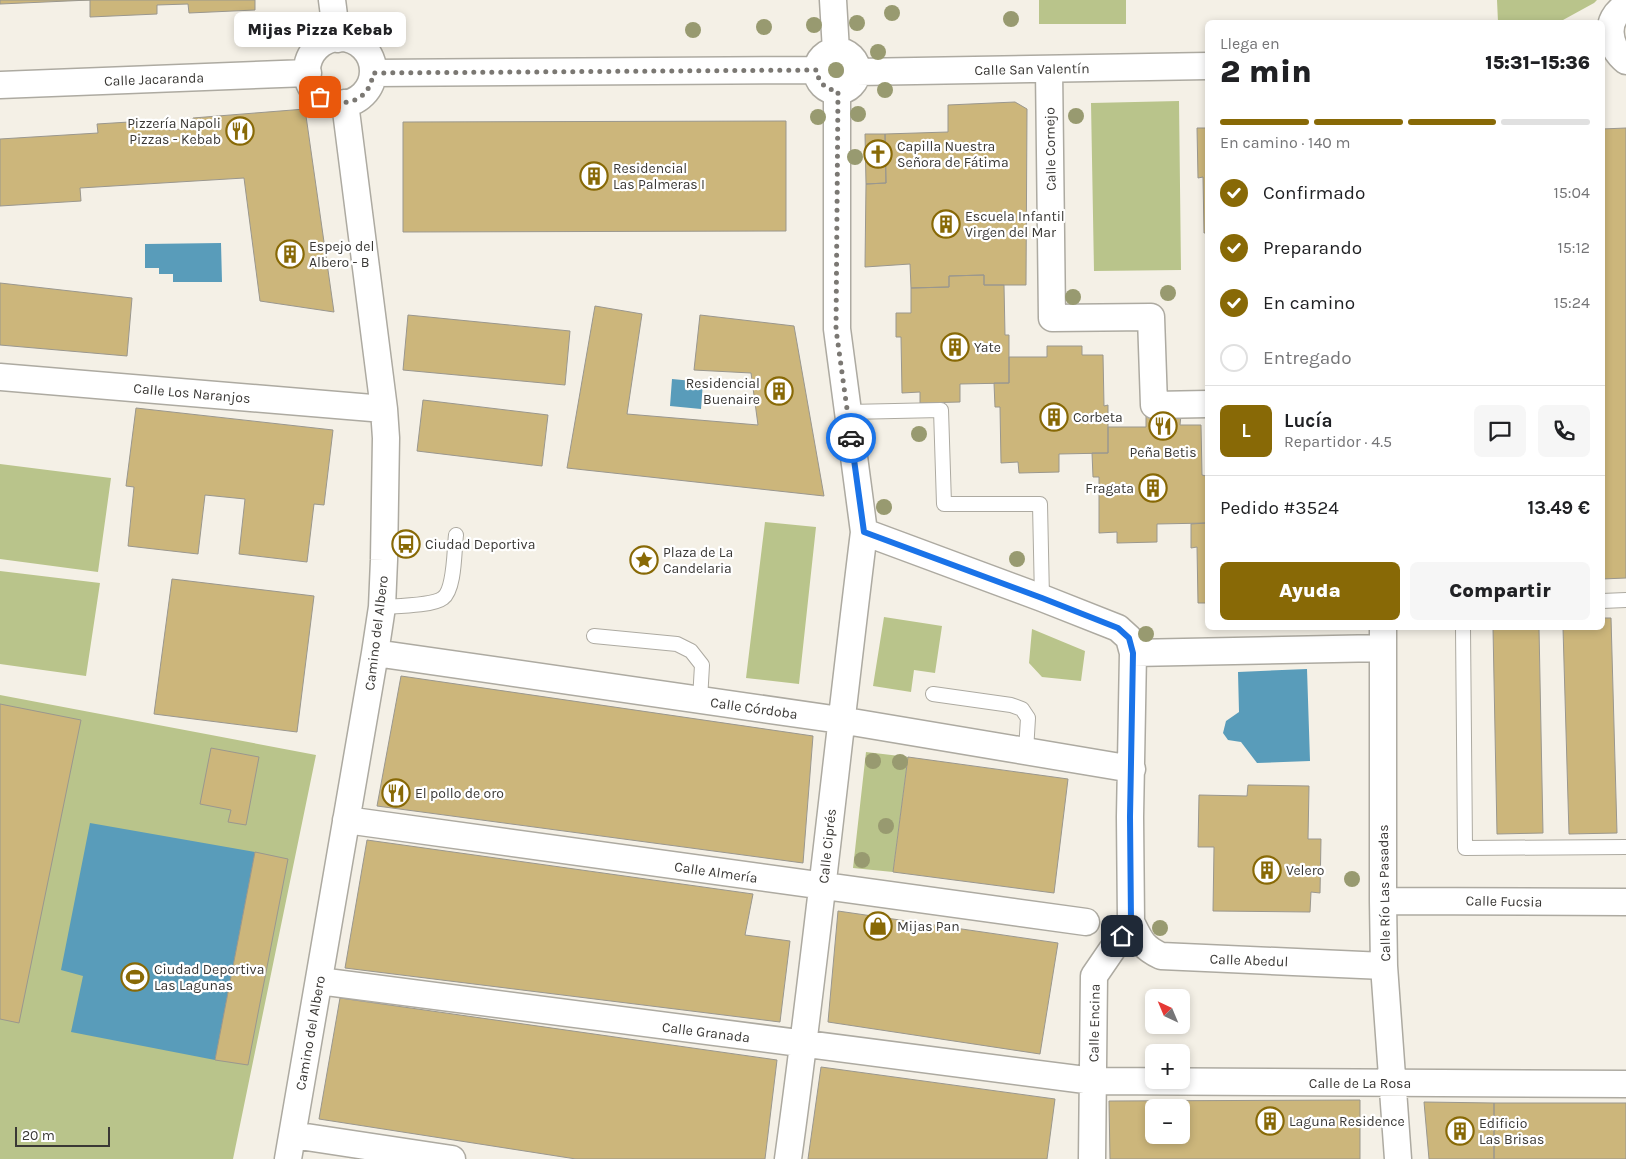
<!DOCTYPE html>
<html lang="es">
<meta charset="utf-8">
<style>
:root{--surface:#fff;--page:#f6f6f6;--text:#202124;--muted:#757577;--line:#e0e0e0;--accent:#886906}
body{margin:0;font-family:Karla,sans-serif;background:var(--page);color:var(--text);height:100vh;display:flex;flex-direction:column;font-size:19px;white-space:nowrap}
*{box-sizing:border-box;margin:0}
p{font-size:16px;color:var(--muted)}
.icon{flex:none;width:28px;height:28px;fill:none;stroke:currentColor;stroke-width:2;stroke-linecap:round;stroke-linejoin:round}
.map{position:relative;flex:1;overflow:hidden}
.panel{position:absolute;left:1205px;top:20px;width:400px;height:610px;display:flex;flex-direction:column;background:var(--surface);border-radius:8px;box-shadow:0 2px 8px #0003}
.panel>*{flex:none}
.needle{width:32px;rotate:316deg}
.tools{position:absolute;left:1145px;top:989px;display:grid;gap:10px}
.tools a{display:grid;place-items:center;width:45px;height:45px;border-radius:8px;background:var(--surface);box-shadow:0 2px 8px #0003;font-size:25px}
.scale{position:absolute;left:15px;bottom:12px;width:95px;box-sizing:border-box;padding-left:5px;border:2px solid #3a3835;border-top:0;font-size:14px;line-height:18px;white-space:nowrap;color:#3a3835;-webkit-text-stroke:4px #fff;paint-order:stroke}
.pin{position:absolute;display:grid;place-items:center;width:42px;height:42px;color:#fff;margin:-21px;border-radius:10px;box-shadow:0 2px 8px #0006}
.courier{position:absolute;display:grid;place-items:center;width:50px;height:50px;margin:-25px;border:4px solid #1a73e8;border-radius:50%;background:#fff;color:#222;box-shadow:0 1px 6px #0007}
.bubble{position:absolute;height:35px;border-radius:8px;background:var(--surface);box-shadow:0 2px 8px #0003;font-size:16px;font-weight:800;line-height:35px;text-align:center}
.summary em{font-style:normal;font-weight:800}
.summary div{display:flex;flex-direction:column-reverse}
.summary{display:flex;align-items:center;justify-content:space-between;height:85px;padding:0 15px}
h1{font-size:32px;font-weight:800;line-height:38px}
.bar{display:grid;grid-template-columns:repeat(4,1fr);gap:8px 5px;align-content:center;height:60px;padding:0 15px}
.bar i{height:6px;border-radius:4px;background:var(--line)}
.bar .active{background:var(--accent)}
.bar p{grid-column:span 4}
.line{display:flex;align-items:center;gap:12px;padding:0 15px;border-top:1px solid var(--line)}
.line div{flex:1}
.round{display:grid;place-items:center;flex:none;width:52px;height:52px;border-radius:8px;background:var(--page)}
ol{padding:0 15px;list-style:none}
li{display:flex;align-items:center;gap:15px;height:55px}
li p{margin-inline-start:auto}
li .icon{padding:5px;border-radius:50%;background:var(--accent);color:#fff;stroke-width:4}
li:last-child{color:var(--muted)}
li i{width:28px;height:28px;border:2px solid var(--line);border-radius:50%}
.action{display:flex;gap:10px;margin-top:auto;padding:10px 15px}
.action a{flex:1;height:58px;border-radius:8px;background:var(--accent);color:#fff;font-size:20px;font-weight:800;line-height:58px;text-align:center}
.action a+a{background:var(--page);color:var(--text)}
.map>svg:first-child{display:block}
.green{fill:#b9c48b}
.water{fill:#599cba}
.building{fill:#ccb67b;stroke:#9a978e;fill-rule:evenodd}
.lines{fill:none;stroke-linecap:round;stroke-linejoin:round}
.lane-casing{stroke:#adaaa1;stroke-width:16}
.street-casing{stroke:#adaaa1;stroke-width:29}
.lane{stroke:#fff;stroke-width:14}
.street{stroke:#fff;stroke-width:26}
.tree{fill:#989a70}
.done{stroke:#7b7873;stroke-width:5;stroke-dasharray:0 9}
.route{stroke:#1a73e8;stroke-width:6}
.labels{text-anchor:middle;stroke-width:4.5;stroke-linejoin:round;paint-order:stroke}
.street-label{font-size:14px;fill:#3a3835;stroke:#fff}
.poi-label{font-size:14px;fill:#3a3835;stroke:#fff;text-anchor:start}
</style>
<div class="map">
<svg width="1626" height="1159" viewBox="0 0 1626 1159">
<rect width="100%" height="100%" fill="#f4f0e6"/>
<!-- green -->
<path class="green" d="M1039,0H1126V24H1039Z
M1497,0H1597L1594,3L1563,20L1541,22H1498Z
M1179,101L1181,270L1094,271L1091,103Z
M0,464L111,478L98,572L0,559Z
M765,522L816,527L799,684L746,678Z
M0,571L100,583L86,676L0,664Z
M884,617L942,626L935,673L914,670L911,692L873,686Z
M1032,629L1085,651L1081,681L1042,677L1029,663Z
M0,695L316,755L233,1159H0Z
M866,752L908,757L893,872L853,868Z"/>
<!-- water -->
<path class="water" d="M221,243L222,282H173V274H159V268H145V244Z
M672,379L703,382L701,409L670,406Z
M1307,669L1310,761L1257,763L1241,742L1228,740L1223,733L1226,721L1239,712L1238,672Z
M90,823L255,852L215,1060L71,1032L83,976L61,970Z"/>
<!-- building -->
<path class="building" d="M0,0H255V10L189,13L188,4L157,5V14L90,17V0L0,4Z
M1015,102L1027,109L1026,285H984V275L949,276V287L911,288L910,264L865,267L866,184L886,183L885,134L948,132V105Z
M305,109L334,312L260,301L244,178L80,188L81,201L0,206V139L98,133L97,124L129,122L168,120L169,130L194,128L193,118Z
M786,121V231L403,232V122Z
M1197,128H1208V233H1204L1203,177L1198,178Z
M1626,128V578L1602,579V129Z
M865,134H885L886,183L866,184Z
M984,275V285H1004L1005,335H1009V383L960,384V402L920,403V392L902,393L901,337H896V313H911V288L949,287V276Z
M0,283L132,298L127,356L0,345Z
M595,306L642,314L627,414L758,425L751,373L694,370L700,315L794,326L824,496L567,468Z
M408,315L570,331L565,385L403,370Z
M1047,346H1082V355H1103L1104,406L1108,405V453L1059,454V472L1019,473L1018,462L1001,463L1000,407H995L994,383H1009V357H1047Z
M423,400L548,415L542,466L417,451Z
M136,408L333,430L324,505L314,504L307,562L239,554L245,499L205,495L198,554L128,546L134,487L126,486Z
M1181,415L1180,425H1201L1202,475L1206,476L1207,523L1157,524V542L1117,543V532L1099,533V477H1093L1092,453H1108V427H1146V416Z
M1206,498H1208V603H1198L1197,547L1191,548V524L1207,523Z
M172,579L314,596L297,732L154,714Z
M1602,618H1611L1617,833L1569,834L1563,628H1602Z
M1493,628H1539L1543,833L1497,834Z
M401,676L813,736L803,863L377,806Z
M0,704L81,720L19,1023L0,1019Z
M211,748L259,757L246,825L228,822L231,810L200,804Z
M908,757L1068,779L1054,893L893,872Z
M1248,785L1309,786L1308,839H1321L1320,893L1311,892L1310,912L1213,911L1214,847H1198L1199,795L1247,796Z
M367,840L753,894L745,935L790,941L780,1022L345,968Z
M255,852L288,859L248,1065L215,1060Z
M838,911L1058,943L1040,1054L828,1022Z
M340,998L777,1060L765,1159H576L319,1119Z
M821,1067L1055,1099L1047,1159H808Z
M1360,1100V1159H1110L1109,1101ZM1154,1108H1181V1135H1154Z
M1424,1102L1494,1103V1159H1429Z
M1494,1103H1626V1159H1494Z"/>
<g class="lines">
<!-- lane casing -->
<g class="lane-casing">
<path id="lane" d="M848,412L941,410L944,504H1040L1042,598
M1602,601L1626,600
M382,607C395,606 433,606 443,598C455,589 454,550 456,535
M1463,628L1465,848L1626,847
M594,636L677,644L691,651L702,665L700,700
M933,694L1011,705L1022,709L1028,718L1026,751"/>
</g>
<!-- street casing -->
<g class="street-casing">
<path id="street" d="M332,0L337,39
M833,0L836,51
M1626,6C1603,19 1608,47 1626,61
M307 71a33 33 0 1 1 66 0a33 33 0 1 1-66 0Z
M817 71a20 20 0 1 1 40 0a20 20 0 1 1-40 0Z
M1049,69L1052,318L1151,317L1154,405L1208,404
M857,72L1208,66
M373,73L817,70
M0,85L308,73
M837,91V329L864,532L1042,598L1118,628L1129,638L1133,653L1130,817L1131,922L1094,976L1092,1159
M0,377L384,409
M1383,628V901L1384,966L1398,1159
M375,653L840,720L1132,769
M1133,653L1383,648
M346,820L1086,922
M1383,901L1626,902
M1131,922C1140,940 1142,947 1161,956L1384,966
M319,981L1093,1081L1626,1084
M293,1135L452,1159
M288,1159L375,653L382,607L384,560L386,438L384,409L345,103
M788,1159C817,950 838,741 864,532"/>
</g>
<!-- lane -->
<use href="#lane" class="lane"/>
<!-- street -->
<use href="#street" class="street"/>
</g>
<!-- trees -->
<g class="tree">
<circle cx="892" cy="13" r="8"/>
<circle cx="1011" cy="19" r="8"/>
<circle cx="857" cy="23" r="8"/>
<circle cx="814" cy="25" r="8"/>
<circle cx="764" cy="27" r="8"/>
<circle cx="693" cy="30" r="8"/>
<circle cx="878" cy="52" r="8"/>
<circle cx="836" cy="70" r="8"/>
<circle cx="885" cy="90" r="8"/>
<circle cx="858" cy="114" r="8"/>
<circle cx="1076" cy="116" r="8"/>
<circle cx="818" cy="117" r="8"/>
<circle cx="855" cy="157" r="8"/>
<circle cx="1168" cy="293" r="8"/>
<circle cx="1073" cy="297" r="8"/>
<circle cx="919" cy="434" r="8"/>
<circle cx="884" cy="507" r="8"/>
<circle cx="1017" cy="559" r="8"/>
<circle cx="1146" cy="634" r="8"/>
<circle cx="873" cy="761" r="8"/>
<circle cx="900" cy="762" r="8"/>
<circle cx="886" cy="826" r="8"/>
<circle cx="862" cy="860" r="8"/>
<circle cx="1352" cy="879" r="8"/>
<circle cx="1160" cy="928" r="8"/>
</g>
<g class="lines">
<!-- done -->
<path class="done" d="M320,97C343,109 370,102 373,73L817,70C818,83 825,89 838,91L836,329L851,438"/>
<!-- route -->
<path class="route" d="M851,438L864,532L1042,598L1118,628L1129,638L1133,653L1130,817L1131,922L1122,936"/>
</g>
<!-- icons -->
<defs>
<g id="restaurant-ring" transform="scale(1.4375)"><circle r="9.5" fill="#fff" stroke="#886906" stroke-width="1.5"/><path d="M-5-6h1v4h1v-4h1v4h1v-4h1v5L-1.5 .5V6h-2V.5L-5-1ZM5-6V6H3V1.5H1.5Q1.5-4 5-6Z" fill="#886906"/></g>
<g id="church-ring" transform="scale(1.4375)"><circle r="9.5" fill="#fff" stroke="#886906" stroke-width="1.5"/><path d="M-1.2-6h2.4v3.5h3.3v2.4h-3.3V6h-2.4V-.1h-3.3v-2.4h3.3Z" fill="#886906"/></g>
<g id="building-ring" transform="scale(1.4375)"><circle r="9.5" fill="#fff" stroke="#886906" stroke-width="1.5"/><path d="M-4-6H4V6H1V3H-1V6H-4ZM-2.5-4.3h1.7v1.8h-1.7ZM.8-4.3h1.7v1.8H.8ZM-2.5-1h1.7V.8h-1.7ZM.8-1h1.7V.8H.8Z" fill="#886906"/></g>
<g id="bus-ring" transform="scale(1.4375)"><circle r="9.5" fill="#fff" stroke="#886906" stroke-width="1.5"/><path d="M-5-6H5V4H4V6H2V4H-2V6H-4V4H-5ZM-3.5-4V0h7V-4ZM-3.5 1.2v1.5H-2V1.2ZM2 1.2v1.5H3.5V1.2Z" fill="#886906"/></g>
<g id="sight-ring" transform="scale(1.4375)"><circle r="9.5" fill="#fff" stroke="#886906" stroke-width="1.5"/><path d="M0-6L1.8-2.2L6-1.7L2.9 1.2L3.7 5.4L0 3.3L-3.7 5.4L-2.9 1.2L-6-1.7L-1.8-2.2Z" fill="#886906"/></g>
<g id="shop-ring" transform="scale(1.4375)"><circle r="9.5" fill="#fff" stroke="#886906" stroke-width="1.5"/><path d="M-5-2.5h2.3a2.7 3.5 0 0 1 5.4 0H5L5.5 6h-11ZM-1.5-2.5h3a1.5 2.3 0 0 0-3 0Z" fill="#886906"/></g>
<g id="stadium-ring" transform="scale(1.4375)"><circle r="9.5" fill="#fff" stroke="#886906" stroke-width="1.5"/><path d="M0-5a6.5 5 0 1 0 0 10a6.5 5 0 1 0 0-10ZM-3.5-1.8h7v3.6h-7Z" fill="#886906"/></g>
</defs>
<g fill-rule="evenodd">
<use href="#restaurant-ring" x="240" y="131"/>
<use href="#church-ring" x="878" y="154"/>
<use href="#building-ring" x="594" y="176"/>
<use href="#building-ring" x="946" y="224"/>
<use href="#building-ring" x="290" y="254"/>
<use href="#building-ring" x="955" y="347"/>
<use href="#building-ring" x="779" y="391"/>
<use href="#building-ring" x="1054" y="417"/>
<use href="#restaurant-ring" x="1163" y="426"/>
<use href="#building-ring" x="1153" y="488"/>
<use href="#bus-ring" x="406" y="544"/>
<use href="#sight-ring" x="644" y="560"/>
<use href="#restaurant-ring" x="396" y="793"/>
<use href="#building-ring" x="1267" y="870"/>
<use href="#shop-ring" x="878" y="926"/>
<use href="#stadium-ring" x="135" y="977"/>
<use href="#building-ring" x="1270" y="1121"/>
<use href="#building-ring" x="1460" y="1131"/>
</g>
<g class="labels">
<!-- street labels -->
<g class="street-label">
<text transform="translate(1032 69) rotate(-1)" y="5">Calle San Valentín</text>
<text transform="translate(154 79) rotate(-2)" y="5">Calle Jacaranda</text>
<text transform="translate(1050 149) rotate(-91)" y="5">Calle Cornejo</text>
<text transform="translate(192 393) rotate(5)" y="5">Calle Los Naranjos</text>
<text transform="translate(376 633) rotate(-83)" y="5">Camino del Albero</text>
<text transform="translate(754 708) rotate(8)" y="5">Calle Córdoba</text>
<text transform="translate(827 846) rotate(-84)" y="5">Calle Ciprés</text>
<text transform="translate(716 872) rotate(8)" y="5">Calle Almería</text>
<text transform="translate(1384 893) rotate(-91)" y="5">Calle Río Las Pasadas</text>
<text transform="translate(1504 901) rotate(1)" y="5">Calle Fucsia</text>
<text transform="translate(1249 960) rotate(2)" y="5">Calle Abedul</text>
<text transform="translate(1094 1023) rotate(-89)" y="5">Calle Encina</text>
<text transform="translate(706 1032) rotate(7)" y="5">Calle Granada</text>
<text transform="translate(310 1033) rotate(-80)" y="5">Camino del Albero</text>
<text x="1360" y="1088">Calle de La Rosa</text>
</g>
<!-- poi labels -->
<g class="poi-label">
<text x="221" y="128" text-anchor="end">Pizzería Napoli<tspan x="221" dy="16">Pizzas - Kebab</tspan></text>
<text x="897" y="151">Capilla Nuestra<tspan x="897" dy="16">Señora de Fátima</tspan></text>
<text x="613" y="173">Residencial<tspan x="613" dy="16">Las Palmeras I</tspan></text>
<text x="965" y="221">Escuela Infantil<tspan x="965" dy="16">Virgen del Mar</tspan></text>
<text x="309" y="251">Espejo del<tspan x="309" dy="16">Albero - B</tspan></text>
<text x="974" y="352">Yate</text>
<text x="760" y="388" text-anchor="end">Residencial<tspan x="760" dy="16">Buenaire</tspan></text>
<text x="1073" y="422">Corbeta</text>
<text x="1163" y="457" text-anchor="middle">Peña Betis</text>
<text x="1134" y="493" text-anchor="end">Fragata</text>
<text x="425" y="549">Ciudad Deportiva</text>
<text x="663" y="557">Plaza de La<tspan x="663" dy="16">Candelaria</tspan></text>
<text x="415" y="798">El pollo de oro</text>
<text x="1286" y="875">Velero</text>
<text x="897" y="931">Mijas Pan</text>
<text x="154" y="974">Ciudad Deportiva<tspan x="154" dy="16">Las Lagunas</tspan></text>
<text x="1289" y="1126">Laguna Residence</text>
<text x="1479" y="1128">Edificio<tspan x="1479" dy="16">Las Brisas</tspan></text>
</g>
</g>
</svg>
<div class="tools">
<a><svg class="needle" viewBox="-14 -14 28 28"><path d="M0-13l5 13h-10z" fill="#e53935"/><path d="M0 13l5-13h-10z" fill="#757577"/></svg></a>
<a>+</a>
<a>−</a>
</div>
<div class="scale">20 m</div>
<div class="pin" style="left:320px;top:97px;background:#ea580c"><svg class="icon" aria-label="bag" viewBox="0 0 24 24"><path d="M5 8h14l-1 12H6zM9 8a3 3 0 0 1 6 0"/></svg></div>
<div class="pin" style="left:1122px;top:936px;background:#1f2937"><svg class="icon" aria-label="home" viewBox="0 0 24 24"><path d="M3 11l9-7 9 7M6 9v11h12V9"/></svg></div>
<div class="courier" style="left:851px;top:438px"><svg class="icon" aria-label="car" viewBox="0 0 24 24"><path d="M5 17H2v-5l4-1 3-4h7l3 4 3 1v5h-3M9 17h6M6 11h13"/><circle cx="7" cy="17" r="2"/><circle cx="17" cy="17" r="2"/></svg></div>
<div class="bubble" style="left:234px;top:12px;width:172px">Mijas Pizza Kebab</div>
<section class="panel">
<div class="summary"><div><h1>2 min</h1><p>Llega en</p></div><em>15:31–15:36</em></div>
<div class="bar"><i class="active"></i><i class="active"></i><i class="active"></i><i></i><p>En camino · 140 m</p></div>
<ol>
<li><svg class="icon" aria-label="check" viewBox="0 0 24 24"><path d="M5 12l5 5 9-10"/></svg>Confirmado<p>15:04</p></li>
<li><svg class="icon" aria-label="check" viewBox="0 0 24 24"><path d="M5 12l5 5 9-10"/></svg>Preparando<p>15:12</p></li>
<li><svg class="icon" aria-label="check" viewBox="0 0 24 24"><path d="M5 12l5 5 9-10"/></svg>En camino<p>15:24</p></li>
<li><i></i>Entregado</li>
</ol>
<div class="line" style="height:90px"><b class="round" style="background:var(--accent);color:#fff">L</b><div><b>Lucía</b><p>Repartidor · 4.5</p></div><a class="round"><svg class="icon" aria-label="chat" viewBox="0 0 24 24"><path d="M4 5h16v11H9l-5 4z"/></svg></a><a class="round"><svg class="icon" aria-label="phone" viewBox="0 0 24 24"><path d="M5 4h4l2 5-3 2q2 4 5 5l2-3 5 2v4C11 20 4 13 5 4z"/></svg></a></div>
<div class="line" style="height:65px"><div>Pedido #3524</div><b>13.49 €</b></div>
<div class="action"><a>Ayuda</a><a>Compartir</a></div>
</section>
</div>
